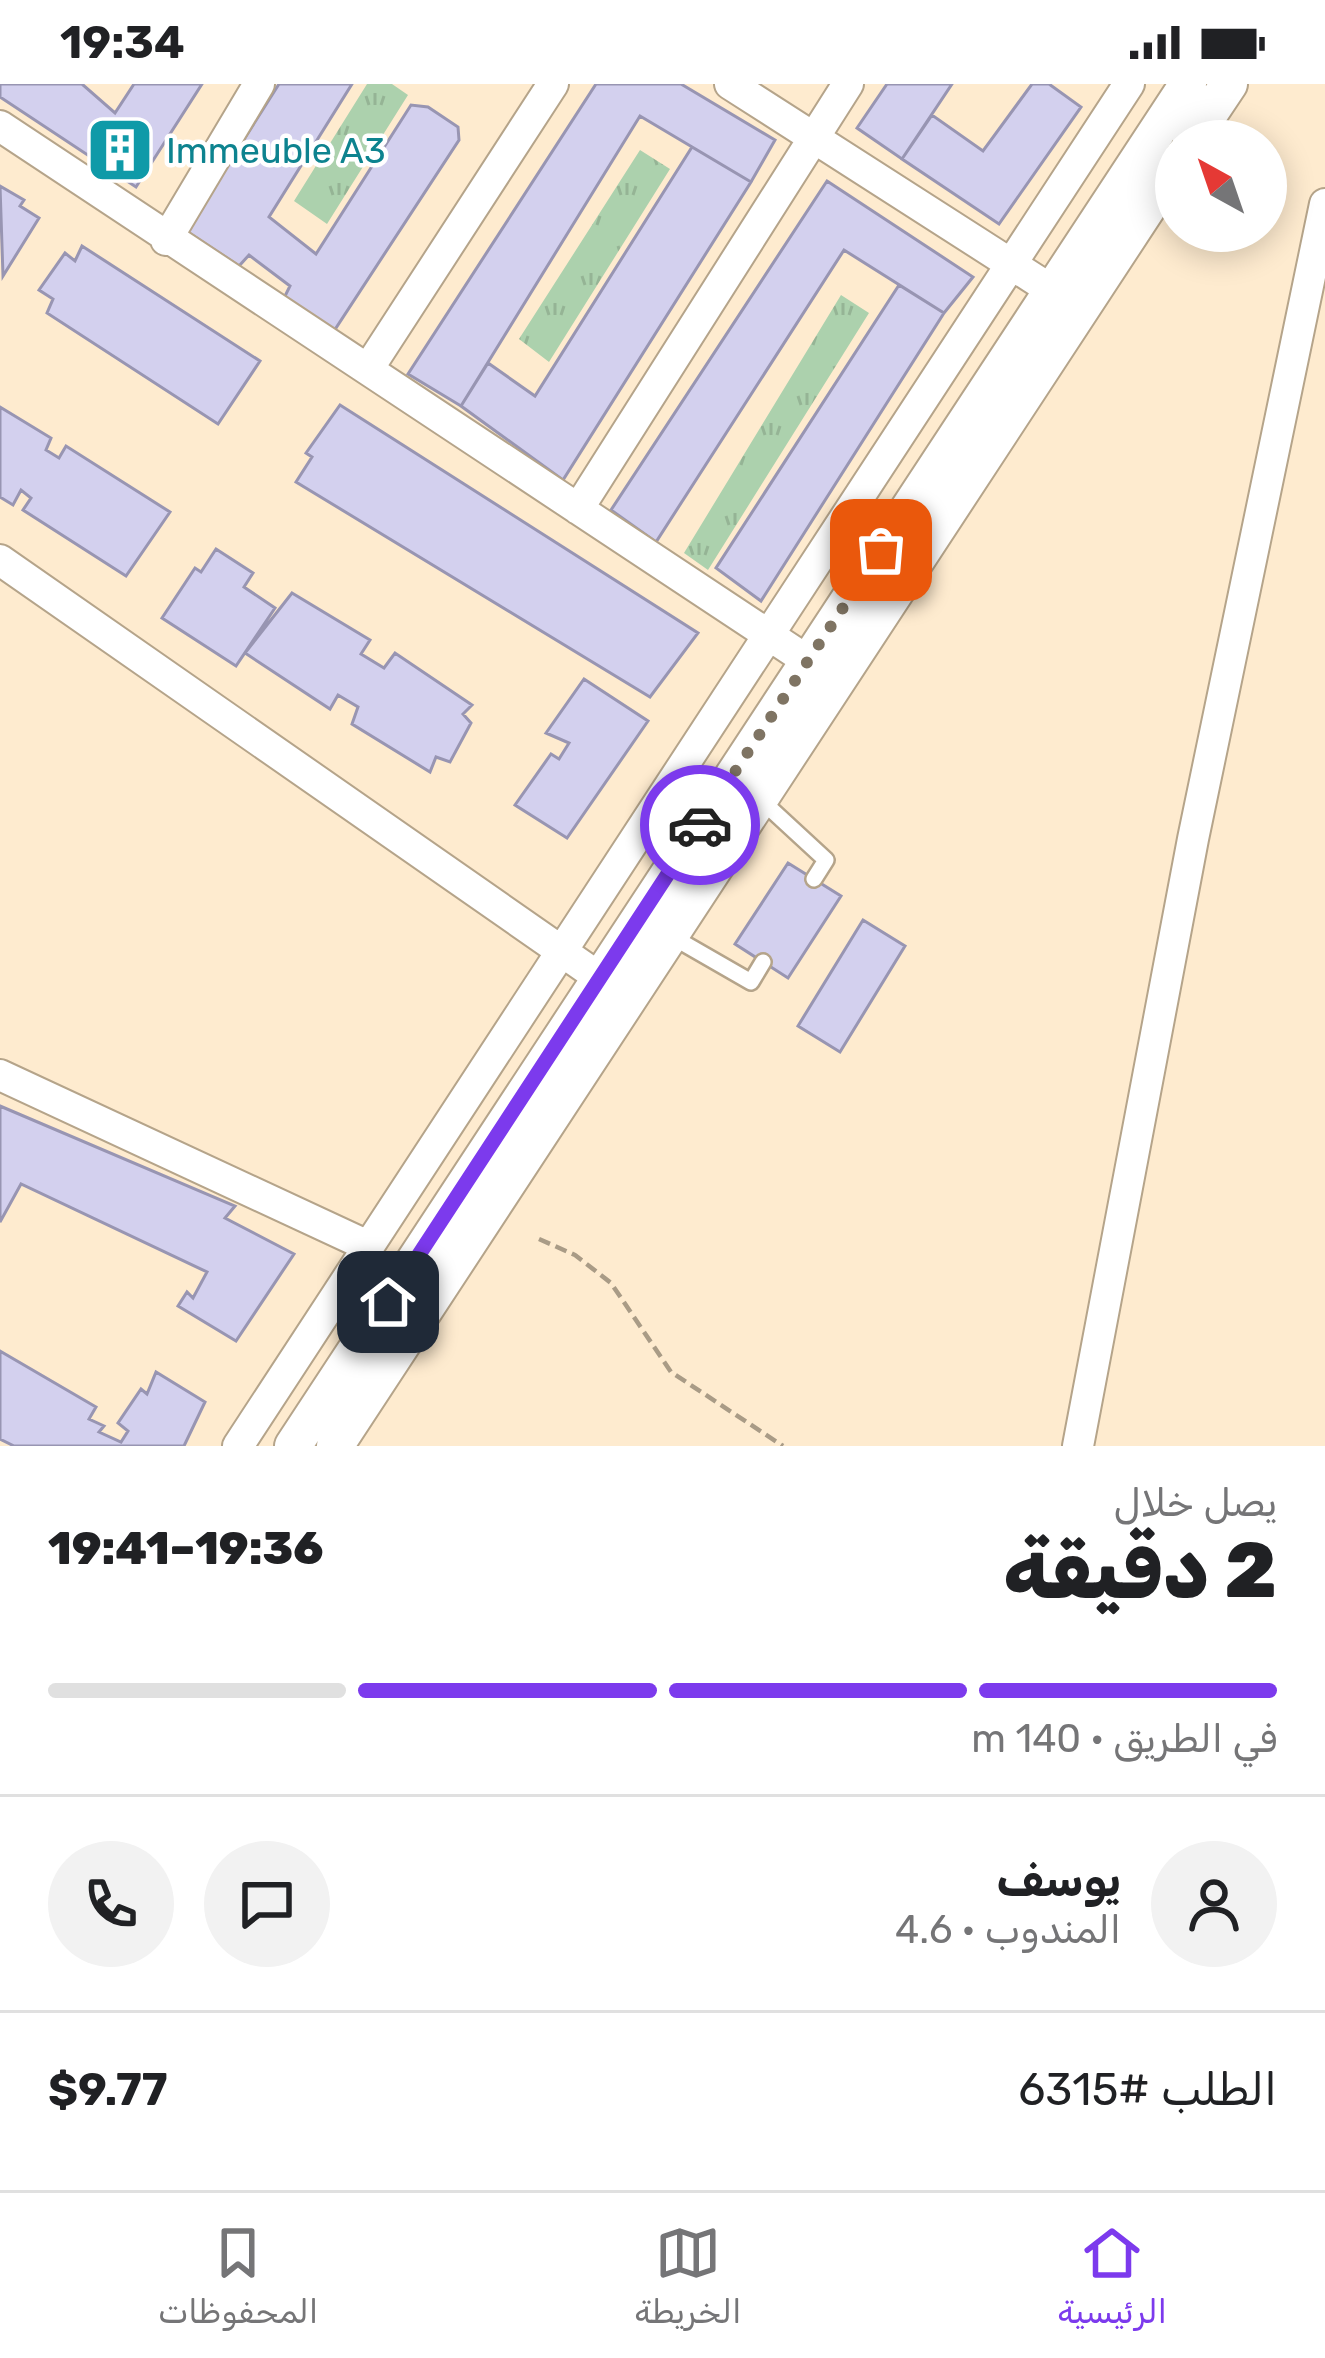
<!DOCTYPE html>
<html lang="ar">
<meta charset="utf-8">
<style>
:root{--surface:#fff;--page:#f2f2f2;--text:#202124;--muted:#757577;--line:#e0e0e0;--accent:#7c3aed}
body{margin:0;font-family:Rubik,"Noto Sans Arabic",sans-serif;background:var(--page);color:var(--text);direction:rtl;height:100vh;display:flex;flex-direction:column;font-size:45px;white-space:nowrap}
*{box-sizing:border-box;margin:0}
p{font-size:39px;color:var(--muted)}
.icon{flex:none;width:66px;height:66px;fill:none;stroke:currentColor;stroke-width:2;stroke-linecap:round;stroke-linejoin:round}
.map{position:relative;height:1362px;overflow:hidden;direction:ltr}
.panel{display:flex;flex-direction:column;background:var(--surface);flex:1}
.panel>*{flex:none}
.needle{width:78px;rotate:320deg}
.buttons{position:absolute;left:1155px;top:36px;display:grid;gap:24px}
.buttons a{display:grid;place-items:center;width:132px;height:132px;border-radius:50%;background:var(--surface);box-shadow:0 6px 30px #0003;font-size:60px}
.pin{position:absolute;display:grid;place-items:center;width:102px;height:102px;color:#fff;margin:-51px;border-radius:24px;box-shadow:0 6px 18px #0006}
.courier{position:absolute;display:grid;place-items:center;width:120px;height:120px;margin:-60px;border:9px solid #7c3aed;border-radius:50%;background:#fff;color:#222;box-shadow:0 3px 15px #0007}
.summary em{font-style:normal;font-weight:800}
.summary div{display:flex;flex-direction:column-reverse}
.summary{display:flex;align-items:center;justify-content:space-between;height:204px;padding:0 48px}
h1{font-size:78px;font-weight:800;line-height:90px}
.bar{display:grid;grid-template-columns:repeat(4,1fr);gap:18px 12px;align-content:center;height:144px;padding:0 48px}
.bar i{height:15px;border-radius:9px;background:var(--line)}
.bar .current{background:var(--accent)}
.bar p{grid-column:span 4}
.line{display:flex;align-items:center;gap:30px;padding:0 48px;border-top:3px solid var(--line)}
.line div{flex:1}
.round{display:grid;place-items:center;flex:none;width:126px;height:126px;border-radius:63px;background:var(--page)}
.status{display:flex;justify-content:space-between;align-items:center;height:84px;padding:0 60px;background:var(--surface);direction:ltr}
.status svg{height:33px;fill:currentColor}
.tab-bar{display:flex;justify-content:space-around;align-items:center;height:168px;border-top:3px solid var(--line);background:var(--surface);font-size:33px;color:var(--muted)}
.tab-bar a{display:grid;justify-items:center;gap:6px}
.tab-bar .current{color:var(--accent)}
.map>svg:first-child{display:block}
.grass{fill:url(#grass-tufts)}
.building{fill:#d3d0ee;stroke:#9895b2;stroke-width:3}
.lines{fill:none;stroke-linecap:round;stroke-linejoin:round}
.service-casing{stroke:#b5a48a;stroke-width:20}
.minor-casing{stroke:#b5a48a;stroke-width:34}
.tertiary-casing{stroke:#b5a48a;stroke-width:40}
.path{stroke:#a99b86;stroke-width:4.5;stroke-dasharray:12 6;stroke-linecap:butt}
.service{stroke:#fff;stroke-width:15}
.minor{stroke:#fff;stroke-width:30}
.tertiary{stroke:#fff;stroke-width:36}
.done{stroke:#7f7463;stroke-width:12;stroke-dasharray:0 21.6}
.route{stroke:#7c3aed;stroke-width:15}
.labels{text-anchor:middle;stroke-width:9;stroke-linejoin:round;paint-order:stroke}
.culture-label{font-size:36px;fill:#0d838f;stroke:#fff;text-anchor:start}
</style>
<div class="status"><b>19:34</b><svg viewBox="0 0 49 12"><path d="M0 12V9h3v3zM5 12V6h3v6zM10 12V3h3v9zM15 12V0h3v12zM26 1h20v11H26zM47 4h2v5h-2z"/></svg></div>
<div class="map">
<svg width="1325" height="1362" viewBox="0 0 1325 1362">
<defs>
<pattern id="grass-tufts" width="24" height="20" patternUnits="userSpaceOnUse" patternTransform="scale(3)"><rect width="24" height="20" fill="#acd1ad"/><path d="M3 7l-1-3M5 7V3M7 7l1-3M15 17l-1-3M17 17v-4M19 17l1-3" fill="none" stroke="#95b495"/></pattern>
</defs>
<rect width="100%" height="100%" fill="#feebcf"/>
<!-- grass -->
<path class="grass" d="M367,0H392L408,11L327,140L294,117Z
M640,66L670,85L549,278L519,255Z
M841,211L869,229L708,486L684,469Z"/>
<!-- building -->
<path class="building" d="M0,0H82L115,29L134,0H202L136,103L0,13Z
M279,0H352L269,133L316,170L411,21L428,23L458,43L459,56L332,250L284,214L290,202L249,171L239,182L186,147Z
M596,0H681L775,56L751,98L640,32L461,322L408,290Z
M887,0H952L902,75L857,44Z
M1032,0H1049L1081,23L999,140L902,75L932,31L983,67Z
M692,63L751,98L563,396L461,322L488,279L535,312Z
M827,97L973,193L944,229L844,166L656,458L611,426Z
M0,102L24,116L20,122L39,134L3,192Z
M82,162L260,277L218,340L47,229L53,215L39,206L65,169L75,177Z
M899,201L944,229L761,517L716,484Z
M340,321L698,549L650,613L296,398L312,373L306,369Z
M0,323L51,354L46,366L59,374L66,362L170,428L126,492L23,426L31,414L21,406L13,421L0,413Z
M216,465L253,489L244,503L275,524L236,582L162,534L195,484L201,488Z
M292,509L370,556L361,570L384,584L395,569L472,621L463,630L471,639L450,678L436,673L430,688L352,640L358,623L338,611L330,625L245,569Z
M584,595L648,637L567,754L515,721L551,670L559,675L569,659L546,649Z
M788,779L841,812L788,894L735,860Z
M863,836L905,862L840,968L798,942Z
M0,1022L235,1122L225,1134L294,1170L236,1257L178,1222L187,1208L193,1214L207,1188L21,1100L0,1138Z
M0,1267L96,1323L89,1335L104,1342L99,1348L121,1358L128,1347L118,1339L141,1305L147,1310L156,1288L205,1318L184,1362H14L0,1355Z"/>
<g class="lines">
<!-- service casing -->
<g class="service-casing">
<path id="service" d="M761,716L826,776L814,795
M671,852L751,898L763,878"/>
</g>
<!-- minor casing -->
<g class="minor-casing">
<path id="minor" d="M730,0L1053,207
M0,42L808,577
M166,156L259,0
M368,285L553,0
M578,425L848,0
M0,476L600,894
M0,991L368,1162
M238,1362L1129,0
M1078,1362L1193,755L1325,120"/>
</g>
<!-- tertiary casing -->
<g class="tertiary-casing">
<path id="tertiary" d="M1191,57L1229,0
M293,1362L1188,0
M335,1362L1176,80"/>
</g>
<!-- path -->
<path class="path" d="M539,1155L575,1171L611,1199L671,1288L783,1362"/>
<!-- service -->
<use href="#service" class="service"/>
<!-- minor -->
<use href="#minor" class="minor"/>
<!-- tertiary -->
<use href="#tertiary" class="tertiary"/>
</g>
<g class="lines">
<!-- done -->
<path class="done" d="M700,741L881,466"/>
<!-- route -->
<path class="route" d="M388,1218L700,741"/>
</g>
<!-- icons -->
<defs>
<g id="building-square" transform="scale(3.45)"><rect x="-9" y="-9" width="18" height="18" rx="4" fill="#0f9aa8" stroke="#fff"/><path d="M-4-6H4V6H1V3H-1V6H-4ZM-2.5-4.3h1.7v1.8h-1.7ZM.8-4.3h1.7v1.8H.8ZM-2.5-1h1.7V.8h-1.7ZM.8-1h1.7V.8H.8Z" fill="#fff"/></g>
</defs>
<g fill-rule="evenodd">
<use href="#building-square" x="120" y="66"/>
</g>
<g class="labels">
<!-- culture labels -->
<g class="culture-label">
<text x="166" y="79">Immeuble A3</text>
</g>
</g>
</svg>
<div class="buttons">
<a><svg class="needle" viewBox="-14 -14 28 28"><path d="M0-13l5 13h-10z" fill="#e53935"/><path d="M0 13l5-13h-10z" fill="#757577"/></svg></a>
</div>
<div class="pin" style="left:881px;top:466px;background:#ea580c"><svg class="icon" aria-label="bag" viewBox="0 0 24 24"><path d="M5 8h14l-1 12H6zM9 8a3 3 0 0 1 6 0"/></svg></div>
<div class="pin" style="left:388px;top:1218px;background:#1f2937"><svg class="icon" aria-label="home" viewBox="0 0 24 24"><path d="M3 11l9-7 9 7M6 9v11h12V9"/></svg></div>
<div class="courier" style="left:700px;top:741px"><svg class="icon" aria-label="car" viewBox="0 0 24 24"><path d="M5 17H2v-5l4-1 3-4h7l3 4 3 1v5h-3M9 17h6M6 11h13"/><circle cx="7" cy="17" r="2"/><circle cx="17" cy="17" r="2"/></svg></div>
</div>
<section class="panel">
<div class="summary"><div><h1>2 دقيقة</h1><p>يصل خلال</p></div><em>19:36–19:41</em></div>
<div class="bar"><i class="current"></i><i class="current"></i><i class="current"></i><i></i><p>في الطريق · 140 m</p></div>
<div class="line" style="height:216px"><a class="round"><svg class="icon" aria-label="person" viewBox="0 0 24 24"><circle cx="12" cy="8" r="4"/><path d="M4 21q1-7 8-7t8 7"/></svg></a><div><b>يوسف</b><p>المندوب · 4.6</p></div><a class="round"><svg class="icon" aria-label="chat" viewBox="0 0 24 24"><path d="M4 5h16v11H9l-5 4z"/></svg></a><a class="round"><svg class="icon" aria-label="phone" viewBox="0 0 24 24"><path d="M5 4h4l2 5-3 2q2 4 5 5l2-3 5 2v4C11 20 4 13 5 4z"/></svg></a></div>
<div class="line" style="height:156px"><div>الطلب #6315</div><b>$9.77</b></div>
</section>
<nav class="tab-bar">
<a class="current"><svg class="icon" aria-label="home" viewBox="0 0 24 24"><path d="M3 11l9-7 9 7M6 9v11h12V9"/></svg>الرئيسية</a>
<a><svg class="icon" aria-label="map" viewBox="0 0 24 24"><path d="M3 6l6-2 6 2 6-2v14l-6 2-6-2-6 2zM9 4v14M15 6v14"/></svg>الخريطة</a>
<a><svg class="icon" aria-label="saved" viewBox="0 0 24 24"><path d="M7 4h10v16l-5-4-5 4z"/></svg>المحفوظات</a>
</nav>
